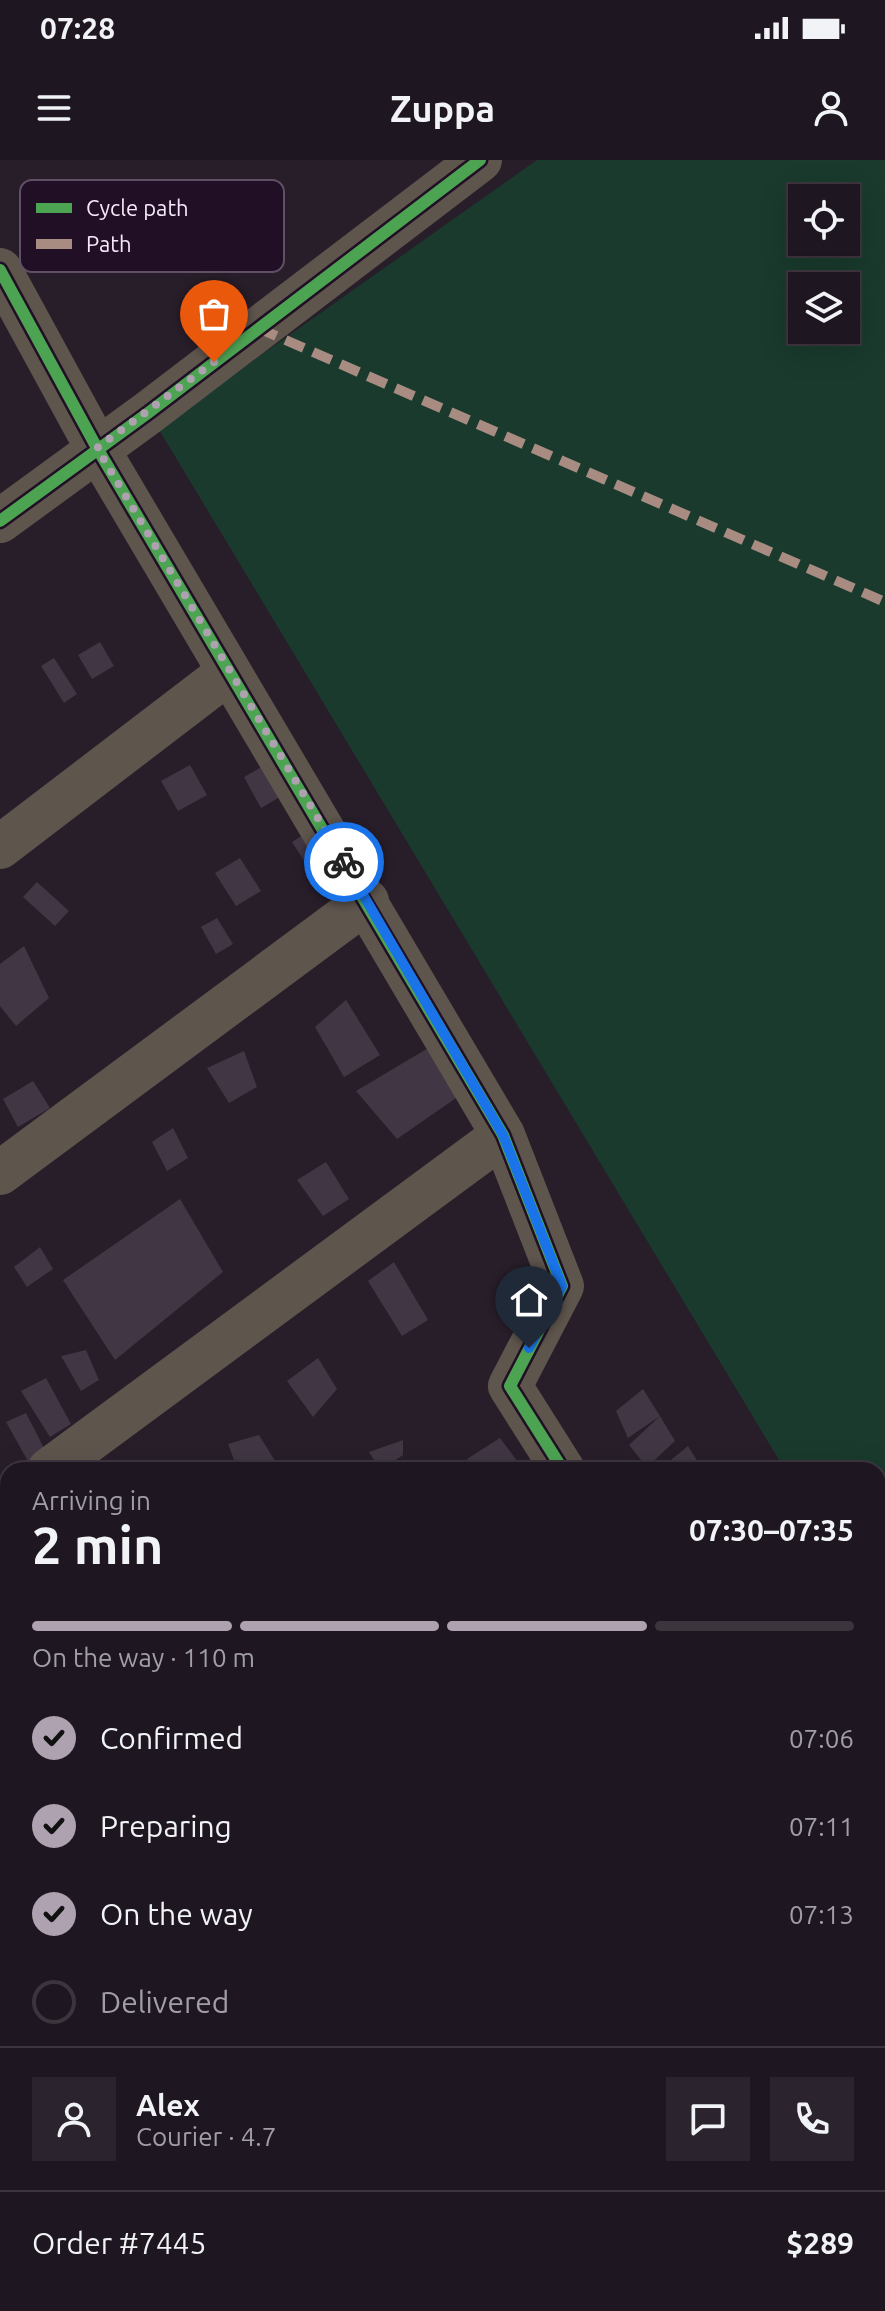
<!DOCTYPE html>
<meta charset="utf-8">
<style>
:root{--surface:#1e1620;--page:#2b232d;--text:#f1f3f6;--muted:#a19fa5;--line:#3c353e;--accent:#aea2b1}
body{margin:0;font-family:Ubuntu,sans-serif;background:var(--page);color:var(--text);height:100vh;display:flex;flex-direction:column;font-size:30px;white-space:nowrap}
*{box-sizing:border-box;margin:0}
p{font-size:26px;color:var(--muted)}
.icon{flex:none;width:44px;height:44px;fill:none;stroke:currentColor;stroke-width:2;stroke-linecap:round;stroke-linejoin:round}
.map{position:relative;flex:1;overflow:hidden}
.side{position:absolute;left:0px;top:1302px;width:886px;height:850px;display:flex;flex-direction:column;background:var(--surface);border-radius:24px 24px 0 0;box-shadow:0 8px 32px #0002,0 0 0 2px var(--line)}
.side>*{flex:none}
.buttons{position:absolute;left:788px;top:24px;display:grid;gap:16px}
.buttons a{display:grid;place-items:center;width:72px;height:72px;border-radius:0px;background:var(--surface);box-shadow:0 8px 32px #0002,0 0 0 2px var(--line);font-size:40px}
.pin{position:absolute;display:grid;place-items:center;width:68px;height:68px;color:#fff;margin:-82px -34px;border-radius:50% 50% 50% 0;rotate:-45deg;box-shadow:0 0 8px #0007}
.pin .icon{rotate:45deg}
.courier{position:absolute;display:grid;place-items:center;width:80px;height:80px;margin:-40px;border:6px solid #1a73e8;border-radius:50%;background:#fff;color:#222;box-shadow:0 2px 10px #0007}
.overview em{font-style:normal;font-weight:600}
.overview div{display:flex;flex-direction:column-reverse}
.overview{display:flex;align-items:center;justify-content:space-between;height:136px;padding:0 32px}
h1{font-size:52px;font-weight:600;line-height:60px}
.bar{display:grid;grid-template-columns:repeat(4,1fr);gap:12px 8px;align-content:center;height:96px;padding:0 32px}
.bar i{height:10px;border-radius:6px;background:var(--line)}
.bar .current{background:var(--accent)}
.bar p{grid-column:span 4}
.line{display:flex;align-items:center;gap:20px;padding:0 32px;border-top:2px solid var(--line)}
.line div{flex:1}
.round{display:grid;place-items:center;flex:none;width:84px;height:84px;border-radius:0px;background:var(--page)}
ol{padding:0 32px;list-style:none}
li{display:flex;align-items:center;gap:24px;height:88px}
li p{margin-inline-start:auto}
li .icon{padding:8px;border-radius:50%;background:var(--accent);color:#111;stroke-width:4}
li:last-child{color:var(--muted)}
li i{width:44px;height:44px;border:4px solid var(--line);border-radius:50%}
.status{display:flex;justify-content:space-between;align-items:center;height:56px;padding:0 40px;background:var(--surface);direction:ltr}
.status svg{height:22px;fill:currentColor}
header{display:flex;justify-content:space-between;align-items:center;height:104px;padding:0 32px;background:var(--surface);font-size:36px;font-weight:600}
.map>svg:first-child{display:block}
.green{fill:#193a2d;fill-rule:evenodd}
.building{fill:#413643}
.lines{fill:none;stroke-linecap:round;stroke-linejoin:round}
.minor{stroke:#5e554d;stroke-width:44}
.quiet{stroke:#a88b81;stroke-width:10;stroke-dasharray:20 10;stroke-linecap:butt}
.cycleway-casing{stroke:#210f26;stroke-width:17}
.cycleway{stroke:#4ca352;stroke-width:12}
.done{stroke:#aea2b1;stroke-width:8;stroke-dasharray:0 14.4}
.route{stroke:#1a73e8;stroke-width:10}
.key{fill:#210f26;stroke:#615065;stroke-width:2}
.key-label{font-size:22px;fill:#f6e9f9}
</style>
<div class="status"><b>07:28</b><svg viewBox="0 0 49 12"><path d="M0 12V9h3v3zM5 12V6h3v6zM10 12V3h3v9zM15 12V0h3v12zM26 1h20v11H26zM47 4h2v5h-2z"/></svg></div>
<header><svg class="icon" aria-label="menu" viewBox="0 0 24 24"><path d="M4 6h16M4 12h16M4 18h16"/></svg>Zuppa<svg class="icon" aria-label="person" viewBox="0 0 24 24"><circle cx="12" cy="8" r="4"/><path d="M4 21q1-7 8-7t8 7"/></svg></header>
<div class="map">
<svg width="885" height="2151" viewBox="0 0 885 2151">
<rect width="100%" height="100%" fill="#281e2a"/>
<!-- green -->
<path class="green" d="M537,0H885V1477L878,1465V1310H785L158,268ZM802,38H846V82H802ZM802,126H846V170H802Z
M8,1539V2144H878V1819L885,1814V2151H0V1545Z"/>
<!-- building -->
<path class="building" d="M100,482L114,506L92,519L78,495Z
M54,498L77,534L64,543L41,506Z
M267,604L285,634L261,648L244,617Z
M190,605L207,635L178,651L161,621Z
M306,673L320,696L306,704L292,682Z
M240,698L261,731L236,746L215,713Z
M37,722L69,751L55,766L23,737Z
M217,758L233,784L216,794L201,767Z
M24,786L49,838L16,866L0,846V804Z
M346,840L380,895L344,917L315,867Z
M440,881L469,929L397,979L356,931Z
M244,891L257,927L229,943L207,908Z
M33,921L50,948L18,967L3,939Z
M173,968L188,998L167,1011L152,982Z
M326,1002L349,1039L323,1056L297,1020Z
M180,1039L223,1112L115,1200L63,1120Z
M40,1087L53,1109L27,1127L14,1107Z
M394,1102L428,1160L402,1176L368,1121Z
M86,1190L99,1220L81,1231L61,1196Z
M318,1198L337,1229L313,1257L287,1221Z
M46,1218L71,1264L50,1277L21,1231Z
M643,1229L660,1256L628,1278L616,1251Z
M26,1253L46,1292L29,1303L6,1262Z
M660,1256L675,1281L647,1307L629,1285Z
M259,1275L277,1304L270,1310H238L228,1284Z
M500,1278L524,1310H476L467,1299Z
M403,1280V1295L380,1310L369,1292Z
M688,1286L703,1310H659Z"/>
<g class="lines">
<!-- minor -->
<path class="minor" d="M0,110L97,288L503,975L562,1126L510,1226L563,1310
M0,361L148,253L480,0
M0,687L229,512
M0,1013L367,741
M49,1310L503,975
M0,1347L8,1341
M0,1510L8,1512"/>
<!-- quiet -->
<path class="quiet" d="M258,168L885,442"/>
<!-- cycleway casing -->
<g class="cycleway-casing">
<path id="cycleway" d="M0,110L97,288L503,975L562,1126L510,1226L563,1310
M0,361L148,253L480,0"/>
</g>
<!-- cycleway -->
<use href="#cycleway" class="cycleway"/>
</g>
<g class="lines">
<!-- done -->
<path class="done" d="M214,202L97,288L344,702"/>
<!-- route -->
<path class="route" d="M344,702L503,975L562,1126L529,1188"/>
</g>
<!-- legend -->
<rect x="20" y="20" width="264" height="92" rx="12" class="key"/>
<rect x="36" y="43" width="36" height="10" fill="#4ca352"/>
<rect x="36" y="79" width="36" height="10" fill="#a88b81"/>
<g class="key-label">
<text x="86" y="56">Cycle path</text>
<text x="86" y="92">Path</text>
</g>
</svg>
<div class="buttons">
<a><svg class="icon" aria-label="locate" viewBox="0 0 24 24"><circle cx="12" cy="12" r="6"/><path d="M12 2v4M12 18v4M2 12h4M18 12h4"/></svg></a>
<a><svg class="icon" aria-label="layers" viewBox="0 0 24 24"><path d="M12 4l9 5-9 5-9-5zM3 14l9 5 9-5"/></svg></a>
</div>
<div class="pin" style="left:214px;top:202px;background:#ea580c"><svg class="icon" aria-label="bag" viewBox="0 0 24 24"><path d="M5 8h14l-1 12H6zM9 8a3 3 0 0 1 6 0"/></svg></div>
<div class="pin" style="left:529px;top:1188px;background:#1f2937"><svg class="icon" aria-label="home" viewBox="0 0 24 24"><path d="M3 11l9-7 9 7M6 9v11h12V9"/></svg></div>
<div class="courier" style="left:344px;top:702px"><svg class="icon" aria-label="bike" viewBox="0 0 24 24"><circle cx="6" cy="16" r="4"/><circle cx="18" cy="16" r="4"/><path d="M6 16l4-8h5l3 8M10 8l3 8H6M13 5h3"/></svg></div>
<section class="side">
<div class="overview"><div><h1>2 min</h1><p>Arriving in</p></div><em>07:30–07:35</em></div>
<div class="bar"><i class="current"></i><i class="current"></i><i class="current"></i><i></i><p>On the way · 110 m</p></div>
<ol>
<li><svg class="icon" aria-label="check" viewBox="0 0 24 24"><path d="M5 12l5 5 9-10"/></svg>Confirmed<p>07:06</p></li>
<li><svg class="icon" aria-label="check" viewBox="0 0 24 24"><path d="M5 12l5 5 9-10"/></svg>Preparing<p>07:11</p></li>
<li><svg class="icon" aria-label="check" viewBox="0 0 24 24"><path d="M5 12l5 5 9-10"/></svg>On the way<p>07:13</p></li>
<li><i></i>Delivered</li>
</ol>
<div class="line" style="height:144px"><a class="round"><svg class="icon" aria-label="person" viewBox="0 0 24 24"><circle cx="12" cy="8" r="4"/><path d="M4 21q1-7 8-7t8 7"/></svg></a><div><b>Alex</b><p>Courier · 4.7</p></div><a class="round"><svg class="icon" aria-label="chat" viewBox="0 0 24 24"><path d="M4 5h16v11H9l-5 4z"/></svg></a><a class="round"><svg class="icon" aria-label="phone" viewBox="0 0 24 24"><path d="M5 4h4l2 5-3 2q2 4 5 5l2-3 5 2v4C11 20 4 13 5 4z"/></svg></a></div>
<div class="line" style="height:104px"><div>Order #7445</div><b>$289</b></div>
</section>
</div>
